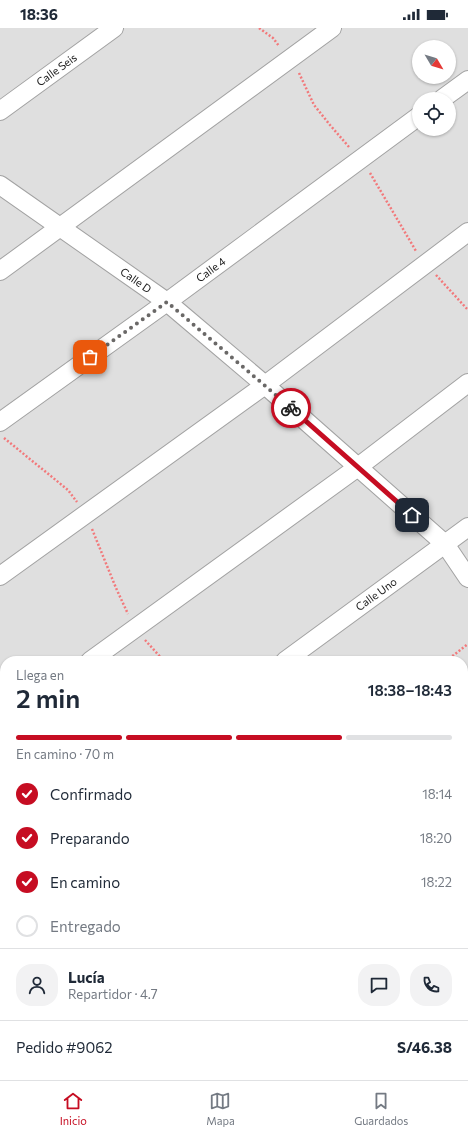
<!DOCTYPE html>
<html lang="es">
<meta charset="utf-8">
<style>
:root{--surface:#fff;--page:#f2f2f3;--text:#1f2937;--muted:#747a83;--line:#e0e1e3;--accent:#c60d22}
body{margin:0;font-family:Commissioner,sans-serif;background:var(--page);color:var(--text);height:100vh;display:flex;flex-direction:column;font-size:15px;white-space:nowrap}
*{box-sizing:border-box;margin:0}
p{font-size:13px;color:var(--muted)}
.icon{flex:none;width:22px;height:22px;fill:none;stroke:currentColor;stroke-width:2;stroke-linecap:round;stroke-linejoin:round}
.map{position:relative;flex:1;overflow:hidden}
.panel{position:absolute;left:0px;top:628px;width:468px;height:424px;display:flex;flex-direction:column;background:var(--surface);border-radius:16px 16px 0 0;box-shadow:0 1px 3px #0004}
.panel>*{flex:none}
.needle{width:26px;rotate:128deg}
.controls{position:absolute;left:412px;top:12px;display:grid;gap:8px}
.controls a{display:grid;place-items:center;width:44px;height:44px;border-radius:50%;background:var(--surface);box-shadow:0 1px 3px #0004;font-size:20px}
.pin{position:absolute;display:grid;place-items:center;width:34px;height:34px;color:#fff;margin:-17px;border-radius:8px;box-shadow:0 2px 6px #0006}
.courier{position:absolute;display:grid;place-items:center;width:40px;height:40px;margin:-20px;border:3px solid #c60d22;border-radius:50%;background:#fff;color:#222;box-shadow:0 1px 5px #0007}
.head em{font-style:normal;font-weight:600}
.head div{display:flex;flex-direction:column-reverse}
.head{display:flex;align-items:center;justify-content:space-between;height:68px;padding:0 16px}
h1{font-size:26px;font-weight:600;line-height:30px}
.bar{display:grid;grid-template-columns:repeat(4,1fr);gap:6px 4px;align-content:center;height:48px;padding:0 16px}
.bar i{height:5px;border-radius:3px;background:var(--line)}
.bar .active{background:var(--accent)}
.bar p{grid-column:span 4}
.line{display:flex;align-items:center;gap:10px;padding:0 16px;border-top:1px solid var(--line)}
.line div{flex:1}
.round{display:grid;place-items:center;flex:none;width:42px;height:42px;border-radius:16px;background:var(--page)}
ol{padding:0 16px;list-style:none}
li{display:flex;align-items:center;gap:12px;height:44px}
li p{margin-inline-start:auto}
li .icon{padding:4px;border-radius:50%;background:var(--accent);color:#fff;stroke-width:4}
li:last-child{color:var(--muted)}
li i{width:22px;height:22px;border:2px solid var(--line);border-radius:50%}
.status{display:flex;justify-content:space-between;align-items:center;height:28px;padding:0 20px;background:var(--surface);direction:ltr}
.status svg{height:11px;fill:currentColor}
.tabs{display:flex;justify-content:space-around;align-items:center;height:56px;border-top:1px solid var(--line);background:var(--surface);font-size:11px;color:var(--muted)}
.tabs a{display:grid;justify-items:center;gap:2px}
.tabs .active{color:var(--accent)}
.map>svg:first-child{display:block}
.residential{fill:#dfdfdf;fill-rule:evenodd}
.park{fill:#ccf7ca}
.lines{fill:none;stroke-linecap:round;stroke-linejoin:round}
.minor-casing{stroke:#a2a2a2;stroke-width:20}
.tertiary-casing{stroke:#a2a2a2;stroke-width:24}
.path{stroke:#f2797b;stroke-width:2.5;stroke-dasharray:2 2;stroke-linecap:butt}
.minor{stroke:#fff;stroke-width:18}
.tertiary{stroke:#fff;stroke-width:22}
.done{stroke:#6a6867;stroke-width:4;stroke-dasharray:0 7.2}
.route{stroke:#c60d22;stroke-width:5}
.labels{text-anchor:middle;stroke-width:3;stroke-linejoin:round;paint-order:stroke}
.street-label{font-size:11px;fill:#212121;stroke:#fff}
</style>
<div class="status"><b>18:36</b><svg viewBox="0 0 49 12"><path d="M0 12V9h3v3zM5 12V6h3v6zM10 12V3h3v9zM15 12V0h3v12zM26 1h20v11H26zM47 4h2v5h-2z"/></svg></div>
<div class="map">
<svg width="468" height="1052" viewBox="0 0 468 1052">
<rect width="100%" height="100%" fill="#f1ede9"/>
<!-- residential -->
<path class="residential" d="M0,0H468V719L463,723V633H5V878L0,874ZM419,19H449V49H419ZM419,71H449V101H419Z
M468,830V1052H202L208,1047H463V835Z"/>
<!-- park -->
<path class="park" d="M463,1001L468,1008V1052H426L428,1047H463Z"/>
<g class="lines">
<!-- minor casing -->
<g class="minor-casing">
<g id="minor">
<path d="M442,71L468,52"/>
<path id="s1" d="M0,83L114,0"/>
<path id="s2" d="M0,157L167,274L265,357L445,516L468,550"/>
<path d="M0,243L332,0"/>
<path id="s3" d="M0,394L167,274L419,88"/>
<path d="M0,548L265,357L468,204"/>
<path d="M90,633L358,439L468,355"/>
<path id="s4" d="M285,633L468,499"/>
<path d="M0,698L5,694"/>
<path d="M0,843L5,840"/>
<path d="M463,848L468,843"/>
<path d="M463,984L468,980"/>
<path d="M0,1050L5,1046"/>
<path d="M228,1052L233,1047"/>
<path d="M305,1052L306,1047"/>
<path d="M407,1052L409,1047"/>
</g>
</g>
<!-- tertiary casing -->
<g class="tertiary-casing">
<path id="tertiary" d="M463,665L468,661
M0,946L5,950"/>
</g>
<!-- path -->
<path class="path" d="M259,0L273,10L279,18
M299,45L314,77L330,97L349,119
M370,145L416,223
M436,247L468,282
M4,410L68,462L77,474
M92,501L116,560L128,586
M145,612L164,633
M446,633L468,616
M123,1052L125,1047"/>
<!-- minor -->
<use href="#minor" class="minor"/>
<!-- tertiary -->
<use href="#tertiary" class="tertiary"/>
</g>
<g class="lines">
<!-- done -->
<path class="done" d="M90,329L167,274L291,380"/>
<!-- route -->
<path class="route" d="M291,380L412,487"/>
</g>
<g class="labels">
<!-- street labels -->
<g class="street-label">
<text dy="4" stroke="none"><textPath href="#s1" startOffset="70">Calle Seis</textPath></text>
<text dy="4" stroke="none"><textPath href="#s3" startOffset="260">Calle 4</textPath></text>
<text dy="4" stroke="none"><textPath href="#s2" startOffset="166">Calle D</textPath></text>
<text dy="4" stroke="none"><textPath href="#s4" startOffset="113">Calle Uno</textPath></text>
</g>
</g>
</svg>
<div class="controls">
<a><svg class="needle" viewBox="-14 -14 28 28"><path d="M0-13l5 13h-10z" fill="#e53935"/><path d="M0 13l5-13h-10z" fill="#747a83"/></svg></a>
<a><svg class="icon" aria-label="locate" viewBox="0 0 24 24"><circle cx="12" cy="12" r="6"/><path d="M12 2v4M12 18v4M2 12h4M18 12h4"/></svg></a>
</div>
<div class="pin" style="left:90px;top:329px;background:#ea580c"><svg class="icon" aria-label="bag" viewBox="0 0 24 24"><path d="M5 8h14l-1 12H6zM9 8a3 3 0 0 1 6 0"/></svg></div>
<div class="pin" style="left:412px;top:487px;background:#1f2937"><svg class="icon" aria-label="home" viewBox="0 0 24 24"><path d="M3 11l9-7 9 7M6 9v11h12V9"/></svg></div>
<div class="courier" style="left:291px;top:380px"><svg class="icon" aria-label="bike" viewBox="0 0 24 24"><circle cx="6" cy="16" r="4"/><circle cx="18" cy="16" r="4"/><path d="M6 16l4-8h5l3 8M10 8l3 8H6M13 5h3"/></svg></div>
<section class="panel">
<div class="head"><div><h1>2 min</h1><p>Llega en</p></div><em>18:38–18:43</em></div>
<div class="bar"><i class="active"></i><i class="active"></i><i class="active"></i><i></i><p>En camino · 70 m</p></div>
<ol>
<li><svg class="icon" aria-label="check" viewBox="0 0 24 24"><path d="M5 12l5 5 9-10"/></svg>Confirmado<p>18:14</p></li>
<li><svg class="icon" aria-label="check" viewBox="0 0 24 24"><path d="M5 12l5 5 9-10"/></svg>Preparando<p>18:20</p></li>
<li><svg class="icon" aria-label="check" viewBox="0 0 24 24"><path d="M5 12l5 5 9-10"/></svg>En camino<p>18:22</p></li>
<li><i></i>Entregado</li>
</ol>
<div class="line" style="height:72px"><a class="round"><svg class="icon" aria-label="person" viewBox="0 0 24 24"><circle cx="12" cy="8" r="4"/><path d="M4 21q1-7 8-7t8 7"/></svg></a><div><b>Lucía</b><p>Repartidor · 4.7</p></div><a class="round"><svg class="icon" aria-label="chat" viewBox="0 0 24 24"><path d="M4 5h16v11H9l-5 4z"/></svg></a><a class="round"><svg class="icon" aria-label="phone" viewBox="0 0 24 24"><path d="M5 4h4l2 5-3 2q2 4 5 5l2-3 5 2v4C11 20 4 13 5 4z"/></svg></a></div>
<div class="line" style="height:52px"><div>Pedido #9062</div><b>S/46.38</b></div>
</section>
</div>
<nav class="tabs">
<a class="active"><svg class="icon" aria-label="home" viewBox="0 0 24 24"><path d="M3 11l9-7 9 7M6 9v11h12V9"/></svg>Inicio</a>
<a><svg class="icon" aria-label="map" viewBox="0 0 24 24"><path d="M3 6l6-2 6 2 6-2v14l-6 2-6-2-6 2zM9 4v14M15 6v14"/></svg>Mapa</a>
<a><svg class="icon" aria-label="saved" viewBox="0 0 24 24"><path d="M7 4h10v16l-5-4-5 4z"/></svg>Guardados</a>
</nav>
